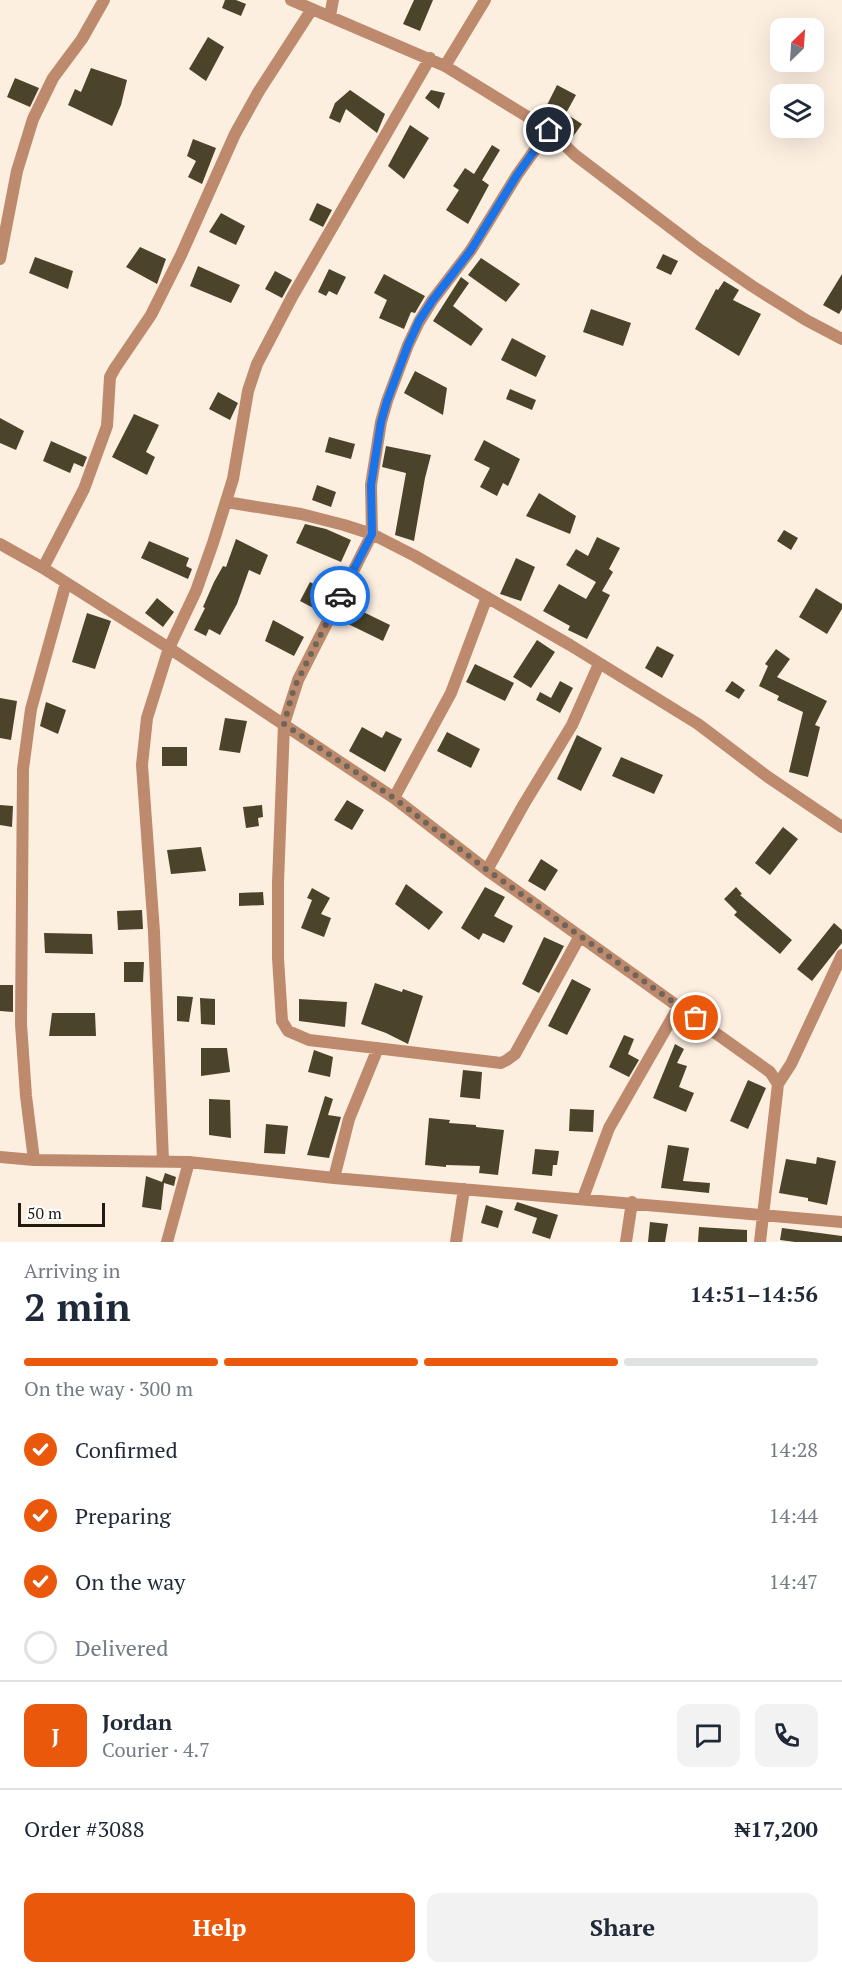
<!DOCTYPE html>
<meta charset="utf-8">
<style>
:root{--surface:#fff;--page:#f2f2f3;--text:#1f2937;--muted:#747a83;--line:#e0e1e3;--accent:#ea580c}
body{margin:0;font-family:"PT Serif",serif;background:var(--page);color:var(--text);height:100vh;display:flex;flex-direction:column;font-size:22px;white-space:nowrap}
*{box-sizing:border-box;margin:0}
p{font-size:20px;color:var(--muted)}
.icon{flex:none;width:33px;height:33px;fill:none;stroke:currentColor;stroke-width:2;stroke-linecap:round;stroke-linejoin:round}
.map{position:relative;height:1242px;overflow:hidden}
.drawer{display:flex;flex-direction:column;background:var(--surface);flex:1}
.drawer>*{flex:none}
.needle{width:39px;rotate:25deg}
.tools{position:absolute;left:770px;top:18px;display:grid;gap:12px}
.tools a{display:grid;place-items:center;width:54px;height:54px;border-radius:12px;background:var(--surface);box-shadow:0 6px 24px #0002;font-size:30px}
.scale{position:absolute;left:18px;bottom:15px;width:87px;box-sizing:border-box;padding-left:6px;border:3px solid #221a11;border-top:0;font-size:16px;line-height:21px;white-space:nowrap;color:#221a11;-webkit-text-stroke:4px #fff;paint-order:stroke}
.pin{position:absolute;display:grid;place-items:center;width:51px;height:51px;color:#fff;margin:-26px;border:3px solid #fff;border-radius:50%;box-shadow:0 2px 6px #0007}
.courier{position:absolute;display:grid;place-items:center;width:60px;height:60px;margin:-30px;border:4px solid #1a73e8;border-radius:50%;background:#fff;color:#222;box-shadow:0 2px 8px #0007}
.overview em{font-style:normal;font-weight:600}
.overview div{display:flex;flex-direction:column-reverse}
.overview{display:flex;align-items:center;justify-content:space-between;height:102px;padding:0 24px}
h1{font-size:39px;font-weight:600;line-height:45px}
.bar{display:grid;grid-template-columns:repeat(4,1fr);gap:9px 6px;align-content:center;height:72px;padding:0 24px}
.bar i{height:8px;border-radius:4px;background:var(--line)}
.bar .on{background:var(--accent)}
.bar p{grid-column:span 4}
.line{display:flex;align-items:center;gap:15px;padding:0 24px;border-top:2px solid var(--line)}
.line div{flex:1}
.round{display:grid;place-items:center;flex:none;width:63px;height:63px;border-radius:12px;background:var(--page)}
ol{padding:0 24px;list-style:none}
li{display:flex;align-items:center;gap:18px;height:66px}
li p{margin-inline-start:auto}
li .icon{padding:6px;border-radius:50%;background:var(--accent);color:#fff;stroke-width:4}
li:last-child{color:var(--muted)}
li i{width:33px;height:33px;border:3px solid var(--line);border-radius:50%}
.primary-button{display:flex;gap:12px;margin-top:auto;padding:12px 24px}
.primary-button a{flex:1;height:69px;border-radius:12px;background:var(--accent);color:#fff;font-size:24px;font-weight:600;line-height:69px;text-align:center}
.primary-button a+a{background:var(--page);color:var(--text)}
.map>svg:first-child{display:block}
.building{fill:#4c442a}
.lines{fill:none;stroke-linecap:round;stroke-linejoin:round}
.minor{stroke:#be8a6d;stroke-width:12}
.done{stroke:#6f6559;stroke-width:6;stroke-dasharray:0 10.8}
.route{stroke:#1a73e8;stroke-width:8}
</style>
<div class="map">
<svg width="842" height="1242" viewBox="0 0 842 1242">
<rect width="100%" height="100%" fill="#fdefe0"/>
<!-- building -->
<path class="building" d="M225,0H236L246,4L241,16L222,8Z
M414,0H433L420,31L403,24Z
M208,37L224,47L206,81L189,69Z
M91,68L127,80L121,105L112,126L68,105L75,89L81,92Z
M15,78L39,88L30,107L7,97Z
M557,85L576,95L565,115L547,105Z
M350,90L385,114L377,133L346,109L340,123L329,118L335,103Z
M431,90L445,93L439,109L425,98Z
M568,115L582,124L572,138L559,128Z
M410,125L429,138L404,179L388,166Z
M193,139L216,148L202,184L188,177L196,161L187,156Z
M492,145L500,150L482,180L489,185L468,224L446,210L459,190L453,186L465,168L474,174Z
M317,203L332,210L323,227L309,220Z
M221,213L245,226L236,245L209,232Z
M140,247L166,259L157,284L126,267Z
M663,254L678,261L671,275L656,268Z
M35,257L73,271L68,289L29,273Z
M481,258L520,284L506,302L468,275Z
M198,266L240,285L231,303L190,286Z
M329,269L346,277L337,295L329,291L326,296L318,292Z
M275,271L292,280L282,298L265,289Z
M384,274L425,296L415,313L411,312L404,329L379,318L387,300L374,293Z
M842,274V309L839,314L823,305Z
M461,277L469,283L453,306L483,329L471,346L433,321Z
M724,281L739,290L733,300L761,314L739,356L695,329L716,289L718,290Z
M591,309L631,323L623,346L583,332Z
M512,338L546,356L536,377L501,360Z
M415,371L447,388L443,415L404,393Z
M510,389L536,400L532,410L506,399Z
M218,392L238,403L230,420L209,409Z
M134,414L159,425L146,452L155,457L147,475L112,457Z
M0,418L24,431L16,450L0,443Z
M329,437L355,444L351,459L325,452Z
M484,440L520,459L508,486L503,483L497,496L480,487L490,468L474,460Z
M51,441L87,457L83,467L74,463L70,473L43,461Z
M386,446L431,455L425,478L414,541L395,535L406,473L382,467Z
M317,485L336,492L331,507L312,500Z
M539,493L576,516L570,534L526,516Z
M305,524L326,529L351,540L341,562L296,543Z
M784,530L798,538L791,550L777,541Z
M597,537L620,548L609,569L613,572L602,591L610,595L587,639L568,630L570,626L543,611L559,584L586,599L596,582L566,565L576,549L588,556Z
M236,539L268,555L260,575L249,570L237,604L220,635L209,629L206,636L194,630L205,608L203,607L214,582L223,566L226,567Z
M149,541L189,558L186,566L192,569L188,579L141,558Z
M516,558L535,567L521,601L500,594Z
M310,582L328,592L319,611L300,601Z
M816,588L842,604V609L827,634L799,617Z
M157,598L174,612L163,627L145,613Z
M353,607L390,625L383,641L346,623Z
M87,613L111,621L95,669L72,662Z
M273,620L304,637L294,656L265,641Z
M537,640L555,652L531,688L513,677Z
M657,646L674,655L662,678L645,668Z
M776,649L790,659L777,677L827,701L815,725L820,727L808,777L789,772L803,712L777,700L779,696L759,686L768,666L765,664Z
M475,664L514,683L505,701L466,682Z
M560,681L573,688L560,713L536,700L540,692L551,698Z
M732,681L745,690L739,699L725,691Z
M0,698L17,701L11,740L0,738Z
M46,702L66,710L58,734L40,726Z
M225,718L247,721L240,753L219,750Z
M362,727L382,738L386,731L402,739L385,772L349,751Z
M447,732L480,749L471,768L437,751Z
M577,735L602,748L581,791L557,779Z
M162,747H187V766H162Z
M621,757L663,775L654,794L612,776Z
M347,800L364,810L352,830L334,820Z
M0,805L13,806L12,827L0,825Z
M262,805L263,817L258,818L259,826L246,828L243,807Z
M783,827L798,839L770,875L755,863Z
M201,847L206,871L171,874L167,850Z
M541,859L558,870L545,891L528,881Z
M406,884L443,912L429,930L395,904Z
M485,887L505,897L494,916L513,926L504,943L483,933L479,940L461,928Z
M736,887L742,894L740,895L792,940L780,954L734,915L737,912L724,899Z
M312,888L330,898L321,914L331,918L324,937L301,928L312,900L307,898Z
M263,892L264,905L239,906V893Z
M142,910L143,929L118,930L117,911Z
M834,923L842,930V943L812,981L797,969Z
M44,933L92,934L93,954L45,953Z
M544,937L564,946L539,993L522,984Z
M124,962H144L143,982H124Z
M572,979L591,989L567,1035L548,1026Z
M375,983L402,992L403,989L423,996L408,1044L386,1033L361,1024Z
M0,985H13V1012L0,1011Z
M177,996L193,997L189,1022L177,1021Z
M200,998L215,999V1025L201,1024Z
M299,999L347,1002L345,1027L299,1021Z
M52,1013H95L96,1036H49Z
M624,1035L634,1039L628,1054L639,1060L629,1077L609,1067Z
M675,1044L684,1049L677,1063L687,1066L679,1087L694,1093L686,1112L653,1098Z
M201,1048H227L230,1072L201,1076Z
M314,1050L333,1057L330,1077L308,1072Z
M463,1070L482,1072L480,1099L460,1097Z
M748,1080L766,1088L748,1129L730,1121Z
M325,1096L333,1099L328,1115L341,1117L329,1158L307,1155Z
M209,1099L230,1100L231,1138L209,1135Z
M570,1109L594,1110L593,1132L569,1131Z
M429,1118L450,1120L449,1123L476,1125V1127L504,1130L498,1175L479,1173L480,1166L446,1165V1167L425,1165Z
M266,1124L288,1126L285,1154L264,1153Z
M668,1145L689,1148L683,1181L710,1183L709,1193L661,1188Z
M535,1149L559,1151L557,1165H553L552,1176L532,1174Z
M817,1157L836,1161L827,1205L808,1201V1198L779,1193L786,1159L816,1164Z
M165,1173L176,1177L174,1186L164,1183L161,1210L142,1207L146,1176L162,1182Z
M517,1202L558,1215L550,1239L532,1233L537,1218L514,1210Z
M486,1205L503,1211L498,1228L481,1223Z
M650,1222L668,1224L665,1242H648Z
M699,1227L747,1230V1242H698Z
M782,1228L842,1236V1242H795L780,1240Z"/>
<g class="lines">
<!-- minor -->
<path class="minor" d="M291,0L445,66L549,130L575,155L700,250L752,286L806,320L842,339
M330,16L333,0
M445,66L485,0
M549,130L517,175L471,250L432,301L419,322L408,345L387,401L381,422L371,485L372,534L298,680L284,724L278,883V958L282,1021L288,1031L309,1040L501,1063L507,1060L515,1054L580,936
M0,259L17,171L33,119L53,78L82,39L104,0
M226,502L301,514L344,525L372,534L415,556L570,645L698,724L768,777L842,827
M0,544L43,568L169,648L394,798L487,870L770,1072L778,1084L760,1242
M43,568L84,489L107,426L110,377L115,368L151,315L181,255L235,134L259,91L312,9
M394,798L451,693L487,597
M487,870L524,804L572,725L599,664
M778,1084L791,1064L842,955
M0,1157L34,1160L189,1162L334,1178L842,1222
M34,1160L26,1096L21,1024L23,769L31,709L66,583
M163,1161L154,932L142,765L147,718L169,648L196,591L213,543L233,479L248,391L257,364L292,297L430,58
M334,1178L349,1119L378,1048
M583,1198L609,1128L679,1006
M167,1242L189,1162
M456,1242L464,1189
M626,1242L632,1202"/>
</g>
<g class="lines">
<!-- done -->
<path class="done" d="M340,596L294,688L284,724L394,798L487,870L696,1018"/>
<!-- route -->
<path class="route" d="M340,596L372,534L371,485L381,422L387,401L408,345L419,321L432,301L471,250L517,175L549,130"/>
</g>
</svg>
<div class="tools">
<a><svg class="needle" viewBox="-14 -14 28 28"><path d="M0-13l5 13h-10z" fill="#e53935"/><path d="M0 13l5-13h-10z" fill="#747a83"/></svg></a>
<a><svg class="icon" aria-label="layers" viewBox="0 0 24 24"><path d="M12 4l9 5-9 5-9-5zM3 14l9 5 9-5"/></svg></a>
</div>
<div class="scale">50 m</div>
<div class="pin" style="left:696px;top:1018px;background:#ea580c"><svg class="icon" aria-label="bag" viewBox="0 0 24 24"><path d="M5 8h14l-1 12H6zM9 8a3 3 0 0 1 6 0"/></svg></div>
<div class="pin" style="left:549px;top:130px;background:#1f2937"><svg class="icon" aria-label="home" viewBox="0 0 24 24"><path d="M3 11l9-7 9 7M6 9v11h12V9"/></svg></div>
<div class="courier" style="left:340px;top:596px"><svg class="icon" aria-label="car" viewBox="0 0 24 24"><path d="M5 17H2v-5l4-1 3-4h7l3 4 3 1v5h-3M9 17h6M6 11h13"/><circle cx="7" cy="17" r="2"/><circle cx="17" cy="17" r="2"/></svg></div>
</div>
<section class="drawer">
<div class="overview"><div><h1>2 min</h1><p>Arriving in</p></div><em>14:51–14:56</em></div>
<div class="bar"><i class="on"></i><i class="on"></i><i class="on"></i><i></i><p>On the way · 300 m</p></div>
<ol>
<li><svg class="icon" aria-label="check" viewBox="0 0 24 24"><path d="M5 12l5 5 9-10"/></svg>Confirmed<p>14:28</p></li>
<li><svg class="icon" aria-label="check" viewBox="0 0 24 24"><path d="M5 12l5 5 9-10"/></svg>Preparing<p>14:44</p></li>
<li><svg class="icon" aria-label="check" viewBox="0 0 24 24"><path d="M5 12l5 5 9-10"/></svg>On the way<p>14:47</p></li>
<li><i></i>Delivered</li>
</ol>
<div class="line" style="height:108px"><b class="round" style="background:var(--accent);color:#fff">J</b><div><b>Jordan</b><p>Courier · 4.7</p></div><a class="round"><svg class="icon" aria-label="chat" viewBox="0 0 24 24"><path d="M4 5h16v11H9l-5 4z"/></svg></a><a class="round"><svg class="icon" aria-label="phone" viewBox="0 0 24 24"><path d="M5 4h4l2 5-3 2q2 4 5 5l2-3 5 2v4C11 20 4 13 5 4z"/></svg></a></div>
<div class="line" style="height:78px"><div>Order #3088</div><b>₦17,200</b></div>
<div class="primary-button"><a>Help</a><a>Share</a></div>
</section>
